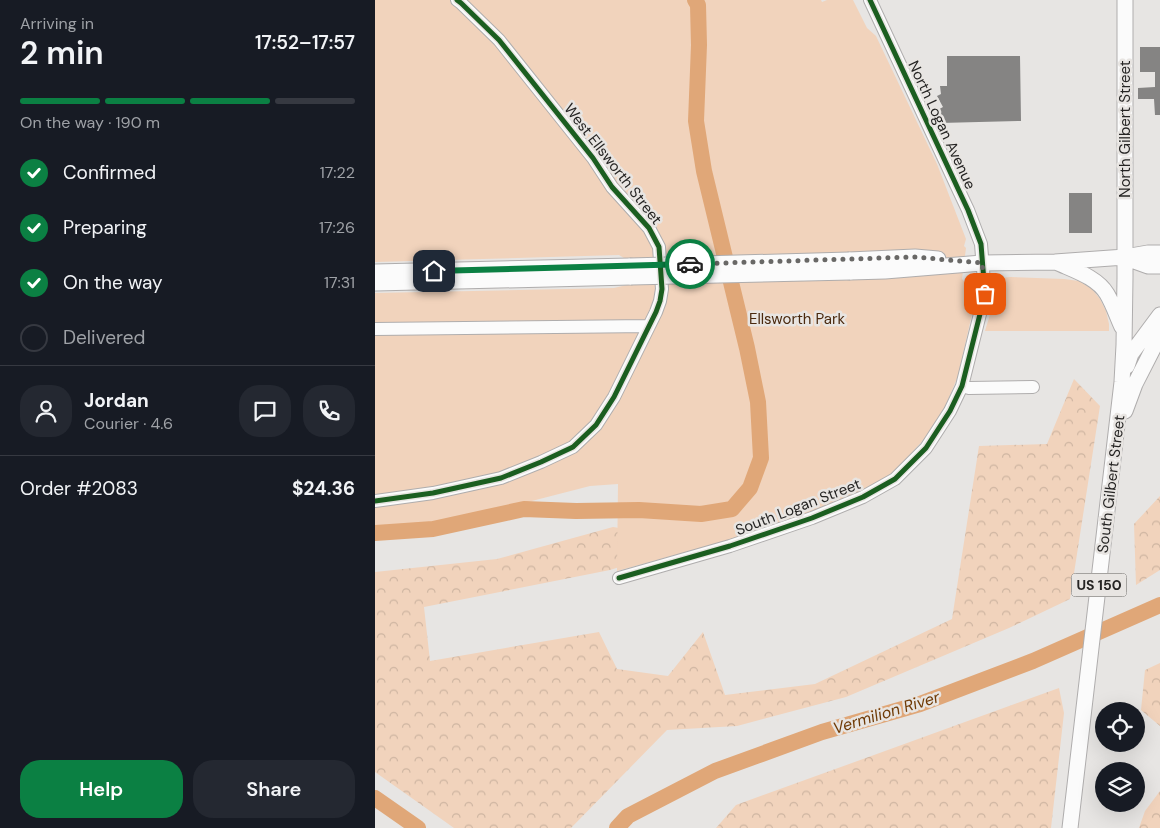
<!DOCTYPE html>
<meta charset="utf-8">
<style>
:root{--surface:#171b24;--page:#242831;--text:#f1f3f6;--muted:#9ea1a6;--line:#363941;--accent:#0b8043}
body{margin:0;font-family:"DM Sans",sans-serif;background:var(--page);color:var(--text);height:100vh;display:flex;flex-direction:column;font-size:19px;white-space:nowrap}
*{box-sizing:border-box;margin:0}
p{font-size:16px;color:var(--muted)}
.icon{flex:none;width:28px;height:28px;fill:none;stroke:currentColor;stroke-width:2;stroke-linecap:round;stroke-linejoin:round}
.map{position:relative;flex:1;overflow:hidden}
.details{display:flex;flex-direction:column;background:var(--surface);width:375px}
.details>*{flex:none}
.tools{position:absolute;left:720px;top:702px;display:grid;gap:10px}
.tools a{display:grid;place-items:center;width:50px;height:50px;border-radius:50%;background:var(--surface);box-shadow:0 5px 20px #0002;font-size:25px}
.pin{position:absolute;display:grid;place-items:center;width:42px;height:42px;color:#fff;margin:-21px;border-radius:10px;box-shadow:0 2px 8px #0006}
.courier{position:absolute;display:grid;place-items:center;width:50px;height:50px;margin:-25px;border:4px solid #0b8043;border-radius:50%;background:#fff;color:#222;box-shadow:0 1px 6px #0007}
.headline em{font-style:normal;font-weight:600}
.headline div{display:flex;flex-direction:column-reverse}
.headline{display:flex;align-items:center;justify-content:space-between;height:85px;padding:0 20px}
h1{font-size:32px;font-weight:600;line-height:38px}
.bar{display:grid;grid-template-columns:repeat(4,1fr);gap:8px 5px;align-content:center;height:60px;padding:0 20px}
.bar i{height:6px;border-radius:4px;background:var(--line)}
.bar .current{background:var(--accent)}
.bar p{grid-column:span 4}
.line{display:flex;align-items:center;gap:12px;padding:0 20px;border-top:1px solid var(--line)}
.line div{flex:1}
.round{display:grid;place-items:center;flex:none;width:52px;height:52px;border-radius:20px;background:var(--page)}
ol{padding:0 20px;list-style:none}
li{display:flex;align-items:center;gap:15px;height:55px}
li p{margin-inline-start:auto}
li .icon{padding:5px;border-radius:50%;background:var(--accent);color:#fff;stroke-width:4}
li:last-child{color:var(--muted)}
li i{width:28px;height:28px;border:2px solid var(--line);border-radius:50%}
.button{display:flex;gap:10px;margin-top:auto;padding:10px 20px}
.button a{flex:1;height:58px;border-radius:20px;background:var(--accent);color:#fff;font-size:20px;font-weight:600;line-height:58px;text-align:center}
.button a+a{background:var(--page);color:var(--text)}
main{display:flex;flex:1;min-height:0}
.map>svg:first-child{display:block}
.forest{fill:url(#forest-crowns)}
.park{fill:#f1d3bc}
.lines{fill:none;stroke-linecap:round;stroke-linejoin:round}
.river{stroke:#e0a778;stroke-width:16}
.building{fill:#858483}
.minor-casing{stroke:#afadad;stroke-width:14}
.major-casing{stroke:#afadad;stroke-width:17}
.minor{stroke:#fbfbfb;stroke-width:12}
.major{stroke:#fbfbfb;stroke-width:15}
.major-bridge-casing{stroke:#afadad;stroke-width:17;stroke-linecap:butt}
.major-bridge{stroke:#fbfbfb;stroke-width:15}
.cycleway-casing{stroke:#e8e5e2;stroke-width:8}
.cycleway{stroke:#1b5e20;stroke-width:5}
.done{stroke:#696866;stroke-width:5;stroke-dasharray:0 9}
.route{stroke:#0b8043;stroke-width:6}
.labels{text-anchor:middle;stroke-width:5;stroke-linejoin:round;paint-order:stroke}
.shield{fill:#e8e5e2;stroke:#605e5c;stroke-width:1}
.shield-label{font-size:14px;font-weight:bold;fill:#252423}
.street-label{font-size:15px;fill:#252423;stroke:#e8e5e2}
.park-label{font-size:15px;fill:#4a290e;stroke:#e8e5e2}
.water-label{font-size:16px;font-style:italic;fill:#6f3a05;stroke:#e8e5e2}
</style>
<main>
<section class="details">
<div class="headline"><div><h1>2 min</h1><p>Arriving in</p></div><em>17:52–17:57</em></div>
<div class="bar"><i class="current"></i><i class="current"></i><i class="current"></i><i></i><p>On the way · 190 m</p></div>
<ol>
<li><svg class="icon" aria-label="check" viewBox="0 0 24 24"><path d="M5 12l5 5 9-10"/></svg>Confirmed<p>17:22</p></li>
<li><svg class="icon" aria-label="check" viewBox="0 0 24 24"><path d="M5 12l5 5 9-10"/></svg>Preparing<p>17:26</p></li>
<li><svg class="icon" aria-label="check" viewBox="0 0 24 24"><path d="M5 12l5 5 9-10"/></svg>On the way<p>17:31</p></li>
<li><i></i>Delivered</li>
</ol>
<div class="line" style="height:90px"><a class="round"><svg class="icon" aria-label="person" viewBox="0 0 24 24"><circle cx="12" cy="8" r="4"/><path d="M4 21q1-7 8-7t8 7"/></svg></a><div><b>Jordan</b><p>Courier · 4.6</p></div><a class="round"><svg class="icon" aria-label="chat" viewBox="0 0 24 24"><path d="M4 5h16v11H9l-5 4z"/></svg></a><a class="round"><svg class="icon" aria-label="phone" viewBox="0 0 24 24"><path d="M5 4h4l2 5-3 2q2 4 5 5l2-3 5 2v4C11 20 4 13 5 4z"/></svg></a></div>
<div class="line" style="height:65px"><div>Order #2083</div><b>$24.36</b></div>
<div class="button"><a>Help</a><a>Share</a></div>
</section>
<div class="map">
<svg width="785" height="828" viewBox="0 0 785 828">
<defs>
<pattern id="forest-crowns" width="20" height="18" patternUnits="userSpaceOnUse" patternTransform="scale(1.25)"><rect width="20" height="18" fill="#f1d3bc"/><path d="M2 6a3 3 0 1 1 6 0M12 15a3 3 0 1 1 6 0" fill="none" stroke="#ceb5a1"/></pattern>
</defs>
<rect width="100%" height="100%" fill="#e7e5e3"/>
<!-- forest -->
<path class="forest" d="M699,379L725,406L695,599L634,628L471,697L362,726L292,730L196,828H79L0,772V572L122,559L238,527L327,541L235,570L49,607L55,661L224,632L242,669L293,676L328,632L350,695L440,684L577,619L604,446L672,444Z
M785,496V570L761,585L759,524Z
M785,663V726L766,710L770,670Z
M684,688L689,713L676,828H341L361,805Z
M785,791V828H764L770,811Z"/>
<!-- park -->
<path class="park" d="M0,0H446L447,2L452,0H478L492,28L501,36L562,164L591,239L589,246L591,248L587,279C596,288 599,292 599,305L583,376L570,407L550,438L524,467L504,483L454,508L383,532L242,571L243,484L215,486L149,503L62,522L0,527V293L239,288L256,284L255,259L249,258L244,255L0,262Z
M635,277L689,279L704,281L717,289L725,299L731,311L734,324V331H610L626,278Z"/>
<g class="lines">
<!-- river -->
<path class="river" d="M0,533L58,529L149,509L201,511L264,510L326,514L357,509L375,488L386,458L383,402L372,348L329,171L321,121L324,45L323,5L320,0
M0,798L43,828
M242,828L253,816L340,771L447,732L545,704L658,661L785,605"/>
</g>
<!-- building -->
<path class="building" d="M765,47H785V115H780L779,99H763V88L780,87V72H765Z
M572,56H645L646,121L565,123L559,112L568,107L562,96L566,94L565,86H572Z
M694,193H717V233H694Z"/>
<g class="lines">
<!-- minor casing -->
<g class="minor-casing">
<path id="minor" d="M0,329L274,326
M587,386L594,388L658,387
M0,501L58,493L126,478L166,462L198,447L221,425L239,397L281,312L285,301L287,289L284,247L274,228L237,187L218,158L124,40L86,3L82,0
M244,578L355,546L437,518L488,497L520,479L551,448L575,411L587,386L610,294L606,244L593,210L585,193L495,0"/>
</g>
<!-- major casing -->
<g class="major-casing">
<path id="major" d="M751,258L773,266H785
M474,260L540,257L563,259
M681,262C698,270 722,277 732,294C738,304 742,316 747,327
M0,272L255,266
M475,272L510,271L607,263L680,262L750,257L773,253H785
M0,283L256,277
M752,366L756,354L785,315
M750,411L760,384L785,335
M695,828L747,382L749,345L750,278V0"/>
</g>
<!-- minor -->
<use href="#minor" class="minor"/>
<!-- major -->
<use href="#major" class="major"/>
<!-- major-bridge casing -->
<g class="major-bridge-casing">
<path id="major-bridge" d="M255,266L474,260
M256,277L475,272"/>
</g>
<!-- major-bridge -->
<use href="#major-bridge" class="major-bridge"/>
<!-- cycleway casing -->
<g class="cycleway-casing">
<path id="cycleway" d="M0,501L58,493L126,478L166,462L198,447L221,425L239,397L281,312L285,301L287,289L284,247L274,228L237,187L218,158L124,40L86,3L82,0
M244,578L355,546L437,518L488,497L520,479L551,448L575,411L587,386L610,294L606,244L593,210L585,193L495,0"/>
</g>
<!-- cycleway -->
<use href="#cycleway" class="cycleway"/>
</g>
<g class="lines">
<!-- done -->
<path class="done" d="M315,264L540,257L607,263L610,294"/>
<!-- route -->
<path class="route" d="M59,271L315,264"/>
</g>
<g class="labels">
<!-- shield labels -->
<rect class="shield" x="696.5" y="573.5" width="55" height="23" rx="4"/>
<g class="shield-label">
<text x="724" y="590">US 150</text>
</g>
<!-- street labels -->
<g class="street-label">
<text transform="translate(567 125) rotate(65)" y="5">North Logan Avenue</text>
<text transform="translate(750 129) rotate(-90)" y="5">North Gilbert Street</text>
<text transform="translate(238 164) rotate(52)" y="5">West Ellsworth Street</text>
<text transform="translate(736 484) rotate(-83)" y="5">South Gilbert Street</text>
<text transform="translate(423 507) rotate(-21)" y="5">South Logan Street</text>
</g>
<!-- park labels -->
<g class="park-label">
<text x="422" y="324">Ellsworth Park</text>
</g>
<!-- water labels -->
<g class="water-label">
<text transform="translate(511 712) rotate(-17)" y="6">Vermilion River</text>
</g>
</g>
</svg>
<div class="tools">
<a><svg class="icon" aria-label="locate" viewBox="0 0 24 24"><circle cx="12" cy="12" r="6"/><path d="M12 2v4M12 18v4M2 12h4M18 12h4"/></svg></a>
<a><svg class="icon" aria-label="layers" viewBox="0 0 24 24"><path d="M12 4l9 5-9 5-9-5zM3 14l9 5 9-5"/></svg></a>
</div>
<div class="pin" style="left:610px;top:294px;background:#ea580c"><svg class="icon" aria-label="bag" viewBox="0 0 24 24"><path d="M5 8h14l-1 12H6zM9 8a3 3 0 0 1 6 0"/></svg></div>
<div class="pin" style="left:59px;top:271px;background:#1f2937"><svg class="icon" aria-label="home" viewBox="0 0 24 24"><path d="M3 11l9-7 9 7M6 9v11h12V9"/></svg></div>
<div class="courier" style="left:315px;top:264px"><svg class="icon" aria-label="car" viewBox="0 0 24 24"><path d="M5 17H2v-5l4-1 3-4h7l3 4 3 1v5h-3M9 17h6M6 11h13"/><circle cx="7" cy="17" r="2"/><circle cx="17" cy="17" r="2"/></svg></div>
</div>
</main>
